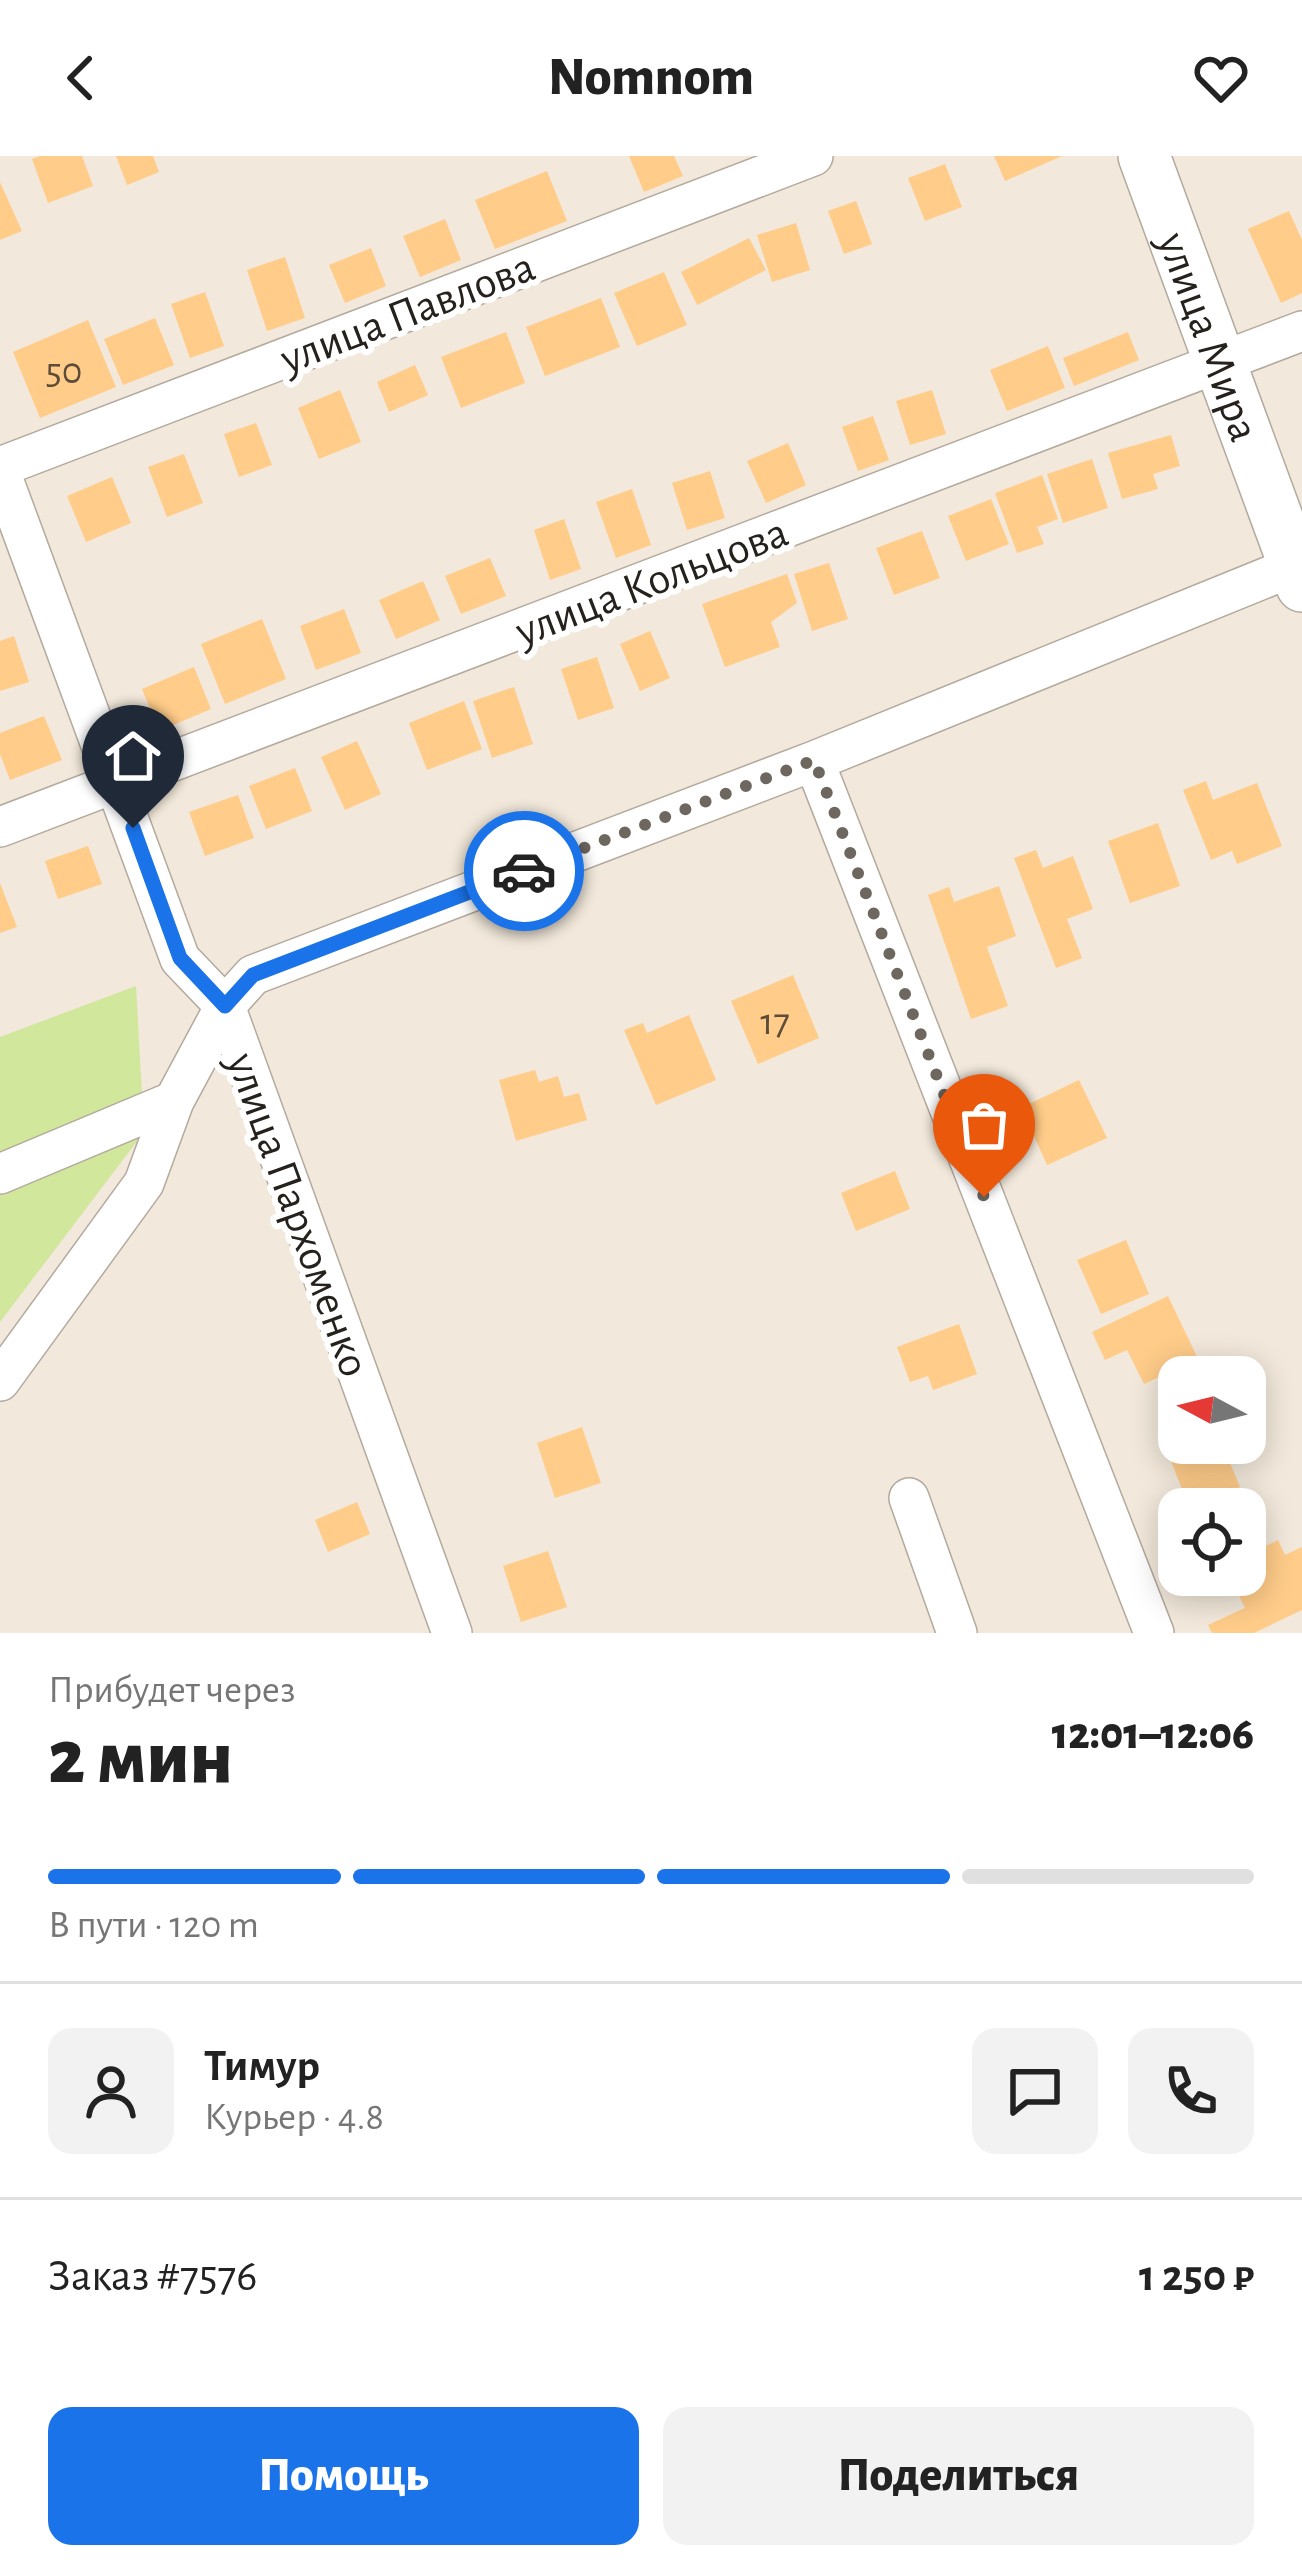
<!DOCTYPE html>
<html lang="ru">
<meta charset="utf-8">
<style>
:root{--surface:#fff;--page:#f2f2f2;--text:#222;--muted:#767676;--line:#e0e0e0;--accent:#1a73e8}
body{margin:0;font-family:"Alegreya Sans",sans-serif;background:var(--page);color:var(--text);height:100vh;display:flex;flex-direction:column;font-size:45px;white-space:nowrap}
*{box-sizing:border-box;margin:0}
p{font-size:39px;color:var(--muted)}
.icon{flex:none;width:66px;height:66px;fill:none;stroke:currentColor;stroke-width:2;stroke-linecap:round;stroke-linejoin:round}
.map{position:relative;height:1477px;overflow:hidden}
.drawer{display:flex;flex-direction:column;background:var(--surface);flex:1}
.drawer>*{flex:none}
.needle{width:78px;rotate:277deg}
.fabs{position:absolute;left:1158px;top:1200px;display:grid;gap:24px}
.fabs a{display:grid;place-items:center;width:108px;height:108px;border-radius:24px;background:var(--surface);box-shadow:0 6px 30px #0003;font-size:60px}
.pin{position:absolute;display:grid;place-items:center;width:102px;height:102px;color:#fff;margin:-123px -51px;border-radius:50% 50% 50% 0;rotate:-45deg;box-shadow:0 0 12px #0007}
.pin .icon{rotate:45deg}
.courier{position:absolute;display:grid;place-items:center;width:120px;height:120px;margin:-60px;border:9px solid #1a73e8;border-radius:50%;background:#fff;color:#222;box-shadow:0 3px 15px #0007}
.summary em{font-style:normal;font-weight:800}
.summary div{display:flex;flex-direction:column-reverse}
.summary{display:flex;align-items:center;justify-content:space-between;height:204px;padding:0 48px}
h1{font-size:78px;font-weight:800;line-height:90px}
.bar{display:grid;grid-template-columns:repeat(4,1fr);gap:18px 12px;align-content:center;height:144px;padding:0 48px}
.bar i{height:15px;border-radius:9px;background:var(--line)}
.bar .current{background:var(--accent)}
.bar p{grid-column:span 4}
.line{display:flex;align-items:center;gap:30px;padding:0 48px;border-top:3px solid var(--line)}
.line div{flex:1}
.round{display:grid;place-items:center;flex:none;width:126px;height:126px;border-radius:24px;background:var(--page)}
.button{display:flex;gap:24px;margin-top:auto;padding:24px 48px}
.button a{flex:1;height:138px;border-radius:24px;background:var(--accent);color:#fff;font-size:48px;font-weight:800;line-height:138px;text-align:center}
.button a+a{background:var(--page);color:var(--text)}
header{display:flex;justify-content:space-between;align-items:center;height:156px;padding:0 48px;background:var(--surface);font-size:54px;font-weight:800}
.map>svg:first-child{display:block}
.green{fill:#d0e79c}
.building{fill:#ffcc89}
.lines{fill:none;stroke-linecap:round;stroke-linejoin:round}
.minor-casing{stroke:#b3a99d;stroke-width:42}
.major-casing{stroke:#b3a99d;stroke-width:54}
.minor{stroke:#fff;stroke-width:39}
.major{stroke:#fff;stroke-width:51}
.done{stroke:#6d6760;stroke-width:12;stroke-dasharray:0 21.6}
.route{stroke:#1a73e8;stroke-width:15}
.labels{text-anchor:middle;stroke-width:12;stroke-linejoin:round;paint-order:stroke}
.number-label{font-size:39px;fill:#5c4c38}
.street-label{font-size:45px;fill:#25211d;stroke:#fff}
</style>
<header><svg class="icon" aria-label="back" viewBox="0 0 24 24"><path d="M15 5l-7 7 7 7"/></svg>Nomnom<svg class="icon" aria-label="heart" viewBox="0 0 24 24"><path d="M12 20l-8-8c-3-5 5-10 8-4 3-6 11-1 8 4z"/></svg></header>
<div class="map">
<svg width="1302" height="1477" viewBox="0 0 1302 1477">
<rect width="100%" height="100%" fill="#f2e8db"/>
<!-- green -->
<path class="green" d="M136,830L144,976L0,1166V881Z"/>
<!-- building -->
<path class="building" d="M40,0H82L93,30L48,47L32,3Z
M116,0H153L159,16L127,29Z
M629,0H674L683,20L644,36Z
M994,0H1062L1005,25Z
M945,8L962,51L925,65L908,22Z
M547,15L567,65L495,93L475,44Z
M0,26L22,75L0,84Z
M856,45L872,88L844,98L828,55Z
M1289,55L1302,84V137L1281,147L1248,73Z
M445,63L461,104L420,121L403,80Z
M796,67L810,114L772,126L757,79Z
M749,82L766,114L697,149L681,116Z
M371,92L386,130L345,147L329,109Z
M285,101L305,162L267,175L247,114Z
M664,116L687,169L637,190L614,137Z
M205,136L224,190L190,202L171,148Z
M601,142L620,191L545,220L526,171Z
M155,162L174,209L123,229L104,183Z
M88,164L116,231L40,262L13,196Z
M506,176L525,227L461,252L441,201Z
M1128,176L1139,204L1074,230L1063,202Z
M1048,190L1065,232L1007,255L990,214Z
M415,209L428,239L389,256L377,226Z
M340,234L361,286L319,303L298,252Z
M932,234L946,278L910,289L896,245Z
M873,260L889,304L858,315L842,271Z
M256,267L272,309L239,321L224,278Z
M1171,279L1180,310L1153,318L1158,333L1122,343L1108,297Z
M788,287L806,329L766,347L747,305Z
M184,298L203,347L167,361L148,311Z
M1092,303L1108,352L1063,367L1047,318Z
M710,315L725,362L687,374L672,327Z
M1042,319L1058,363L1037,371L1044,388L1017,397L995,337Z
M112,321L131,367L86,386L67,340Z
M632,333L651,389L616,402L596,346Z
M991,343L1009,388L966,405L948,360Z
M564,363L581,413L550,424L534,374Z
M922,375L940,422L894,439L876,392Z
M490,402L506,440L461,458L445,420Z
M829,407L848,463L812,475L794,418Z
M787,418L797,447L771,466L780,491L725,511L702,448Z
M423,425L440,464L396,483L379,444Z
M344,453L361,497L316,514L300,470Z
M262,463L286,523L225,548L201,488Z
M650,475L670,522L640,535L620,488Z
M14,480L29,526L0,535V485Z
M597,501L614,552L578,564L561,513Z
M194,511L211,553L159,575L142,533Z
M514,531L533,588L492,602L473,545Z
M464,545L482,593L427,614L409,567Z
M44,560L62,604L10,624L0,598V577Z
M357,585L381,638L345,654L321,601Z
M295,612L312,655L266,673L249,630Z
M1206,625L1213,644L1257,627L1282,690L1237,708L1232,695L1211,704L1183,634Z
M238,639L254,682L205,700L189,656Z
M1158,667L1180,730L1130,747L1108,685Z
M88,690L102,728L58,743L45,705Z
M1036,694L1043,712L1073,700L1093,753L1067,763L1082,802L1056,812L1014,702Z
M0,727L17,771L0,777Z
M999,730L1016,780L987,791L1008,850L971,863L928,739L949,731L954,746Z
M793,819L819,882L758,908L731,845Z
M689,859L716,924L656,949L624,874L643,867L647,877Z
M535,914L539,926L558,920L564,941L579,937L587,964L516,985L499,924Z
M1079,924L1107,982L1047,1009L1030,971L1018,977L1008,958Z
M895,1015L910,1053L856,1075L841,1037Z
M1126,1084L1149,1138L1101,1158L1077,1104Z
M1168,1140L1198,1203L1144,1228L1127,1194L1105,1204L1092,1176Z
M959,1168L977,1218L933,1234L928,1220L910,1226L897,1191Z
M582,1271L601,1327L555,1342L537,1287Z
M1196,1287H1222L1240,1331L1189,1351L1169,1300Z
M357,1346L370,1378L328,1396L315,1364Z
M1278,1384L1285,1399L1302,1391V1454L1254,1477H1212L1208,1469L1245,1452L1229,1419H1245V1400Z
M548,1395L567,1451L521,1466L503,1410Z"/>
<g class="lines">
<!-- minor casing -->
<g class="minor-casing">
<path id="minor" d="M0,311L813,0
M0,315L180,803L225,850L452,1477
M814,605L1154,1477
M0,671L1302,175
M0,1018L174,945
M0,1225L144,1027L174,945L225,850L253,819L814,605L1302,407
M909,1342L957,1477"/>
</g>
<!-- major casing -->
<g class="major-casing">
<g id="major">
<path id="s1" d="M1144,0L1302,430"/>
</g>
</g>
<!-- minor -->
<use href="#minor" class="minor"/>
<!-- major -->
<use href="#major" class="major"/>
</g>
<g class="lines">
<!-- done -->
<path class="done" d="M524,715L814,604L984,1041"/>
<!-- route -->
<path class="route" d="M133,672L180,802L225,850L253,819L524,715"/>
</g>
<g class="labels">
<!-- number labels -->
<g class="number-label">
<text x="64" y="227">50</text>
<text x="775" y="878">17</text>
</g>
<!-- street labels -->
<g class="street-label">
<text transform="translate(407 155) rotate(-21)" y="16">улица Павлова</text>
<text dy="16" stroke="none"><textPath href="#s1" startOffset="192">улица Мира</textPath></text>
<text transform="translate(651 424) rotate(-21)" y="16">улица Кольцова</text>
<text transform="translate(300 1058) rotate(70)" y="16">улица Пархоменко</text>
</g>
</g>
</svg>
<div class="fabs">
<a><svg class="needle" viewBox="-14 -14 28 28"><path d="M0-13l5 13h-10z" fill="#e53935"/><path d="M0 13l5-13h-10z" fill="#767676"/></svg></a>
<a><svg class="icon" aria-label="locate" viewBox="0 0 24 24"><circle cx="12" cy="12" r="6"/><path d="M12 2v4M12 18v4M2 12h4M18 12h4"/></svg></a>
</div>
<div class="pin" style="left:984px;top:1041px;background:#ea580c"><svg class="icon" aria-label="bag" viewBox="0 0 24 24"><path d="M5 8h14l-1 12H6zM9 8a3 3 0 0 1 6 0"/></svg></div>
<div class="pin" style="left:133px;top:672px;background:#1f2937"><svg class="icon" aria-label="home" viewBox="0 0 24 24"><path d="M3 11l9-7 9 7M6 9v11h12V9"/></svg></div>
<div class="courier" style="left:524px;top:715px"><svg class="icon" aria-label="car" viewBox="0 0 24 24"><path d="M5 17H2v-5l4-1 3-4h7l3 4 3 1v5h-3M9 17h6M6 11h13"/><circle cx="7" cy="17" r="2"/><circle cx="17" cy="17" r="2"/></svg></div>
</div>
<section class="drawer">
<div class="summary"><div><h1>2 мин</h1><p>Прибудет через</p></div><em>12:01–12:06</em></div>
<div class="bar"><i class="current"></i><i class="current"></i><i class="current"></i><i></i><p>В пути · 120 m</p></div>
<div class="line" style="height:216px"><a class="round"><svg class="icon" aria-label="person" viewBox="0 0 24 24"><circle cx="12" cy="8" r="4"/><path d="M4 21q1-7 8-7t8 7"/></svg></a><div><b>Тимур</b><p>Курьер · 4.8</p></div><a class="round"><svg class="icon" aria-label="chat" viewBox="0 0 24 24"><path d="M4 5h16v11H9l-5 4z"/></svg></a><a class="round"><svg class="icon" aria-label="phone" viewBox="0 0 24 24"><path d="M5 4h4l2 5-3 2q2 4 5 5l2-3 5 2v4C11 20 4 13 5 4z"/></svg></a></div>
<div class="line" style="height:156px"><div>Заказ #7576</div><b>1 250 ₽</b></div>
<div class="button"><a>Помощь</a><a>Поделиться</a></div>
</section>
